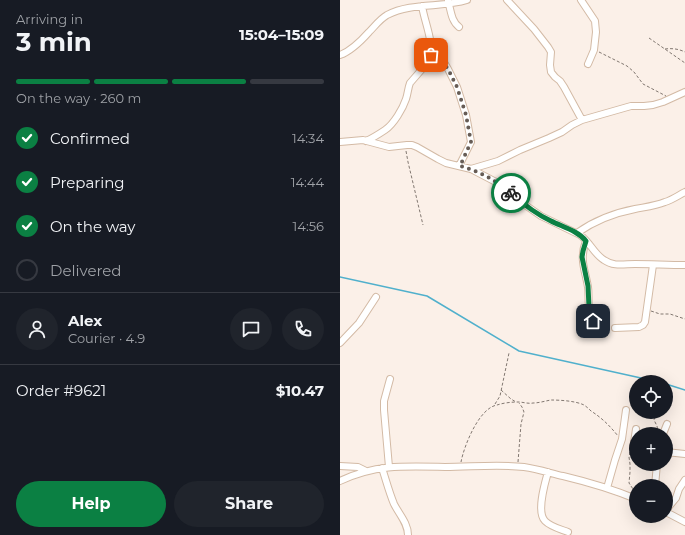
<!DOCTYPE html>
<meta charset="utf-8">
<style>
:root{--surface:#171b24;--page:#20242c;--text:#f1f3f6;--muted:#9ea1a6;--line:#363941;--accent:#0b8043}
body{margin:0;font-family:Montserrat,sans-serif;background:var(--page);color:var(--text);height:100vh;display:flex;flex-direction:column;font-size:15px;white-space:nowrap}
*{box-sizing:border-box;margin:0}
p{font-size:13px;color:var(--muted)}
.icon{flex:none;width:22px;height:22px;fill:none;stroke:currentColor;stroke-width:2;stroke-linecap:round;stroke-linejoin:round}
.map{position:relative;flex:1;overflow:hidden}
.side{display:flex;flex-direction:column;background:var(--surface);width:340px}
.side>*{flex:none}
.tools{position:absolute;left:289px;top:375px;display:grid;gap:8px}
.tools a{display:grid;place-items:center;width:44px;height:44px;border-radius:50%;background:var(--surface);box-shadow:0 4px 16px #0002;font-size:20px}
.pin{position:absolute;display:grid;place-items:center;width:34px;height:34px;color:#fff;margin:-17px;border-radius:8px;box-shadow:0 2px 6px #0006}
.courier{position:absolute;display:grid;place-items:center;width:40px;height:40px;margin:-20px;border:3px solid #0b8043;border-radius:50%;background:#fff;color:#222;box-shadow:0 1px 5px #0007}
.head em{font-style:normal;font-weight:700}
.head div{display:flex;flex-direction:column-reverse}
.head{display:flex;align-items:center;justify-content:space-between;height:68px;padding:0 16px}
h1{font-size:26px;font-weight:700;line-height:30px}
.bar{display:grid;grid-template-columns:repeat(4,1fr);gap:6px 4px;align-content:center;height:48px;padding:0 16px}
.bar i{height:5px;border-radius:3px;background:var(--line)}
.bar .current{background:var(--accent)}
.bar p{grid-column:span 4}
.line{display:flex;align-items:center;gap:10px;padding:0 16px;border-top:1px solid var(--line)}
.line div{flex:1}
.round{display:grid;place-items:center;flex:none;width:42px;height:42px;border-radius:21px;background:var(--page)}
ol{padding:0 16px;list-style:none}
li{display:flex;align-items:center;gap:12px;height:44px}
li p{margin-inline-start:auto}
li .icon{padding:4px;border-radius:50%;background:var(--accent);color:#fff;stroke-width:4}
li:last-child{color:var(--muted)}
li i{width:22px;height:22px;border:2px solid var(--line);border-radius:50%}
.button{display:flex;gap:8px;margin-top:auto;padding:8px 16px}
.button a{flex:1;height:46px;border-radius:24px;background:var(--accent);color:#fff;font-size:16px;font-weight:700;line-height:46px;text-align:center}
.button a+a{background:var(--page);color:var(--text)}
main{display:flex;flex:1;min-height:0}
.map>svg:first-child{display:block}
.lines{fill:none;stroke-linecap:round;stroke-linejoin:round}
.stream{stroke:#50b0cc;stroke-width:1.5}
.minor-casing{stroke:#d3baa5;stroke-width:8}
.path{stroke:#827871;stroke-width:1;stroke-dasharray:3 2;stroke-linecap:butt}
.minor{stroke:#fff;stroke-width:6}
.done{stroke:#665c55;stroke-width:4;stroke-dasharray:0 7.2}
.route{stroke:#0b8043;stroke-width:5}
</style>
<main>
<section class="side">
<div class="head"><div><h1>3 min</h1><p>Arriving in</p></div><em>15:04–15:09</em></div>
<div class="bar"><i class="current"></i><i class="current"></i><i class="current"></i><i></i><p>On the way · 260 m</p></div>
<ol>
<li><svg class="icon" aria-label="check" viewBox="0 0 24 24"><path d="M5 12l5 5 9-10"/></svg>Confirmed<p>14:34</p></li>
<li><svg class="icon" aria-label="check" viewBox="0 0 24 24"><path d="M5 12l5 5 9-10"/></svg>Preparing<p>14:44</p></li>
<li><svg class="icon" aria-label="check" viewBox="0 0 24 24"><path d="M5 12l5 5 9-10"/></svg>On the way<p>14:56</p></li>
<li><i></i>Delivered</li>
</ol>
<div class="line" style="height:72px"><a class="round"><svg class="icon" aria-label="person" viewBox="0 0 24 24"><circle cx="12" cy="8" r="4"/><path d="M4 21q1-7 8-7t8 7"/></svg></a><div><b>Alex</b><p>Courier · 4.9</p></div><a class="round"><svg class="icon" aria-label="chat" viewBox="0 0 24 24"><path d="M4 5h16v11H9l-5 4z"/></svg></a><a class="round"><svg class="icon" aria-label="phone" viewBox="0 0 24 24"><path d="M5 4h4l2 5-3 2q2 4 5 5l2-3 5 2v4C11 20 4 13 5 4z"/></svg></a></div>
<div class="line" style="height:52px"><div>Order #9621</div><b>$10.47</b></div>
<div class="button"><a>Help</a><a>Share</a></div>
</section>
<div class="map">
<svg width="345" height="535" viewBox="0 0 345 535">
<rect width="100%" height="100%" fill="#fbf0e8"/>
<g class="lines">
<!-- stream -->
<path class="stream" d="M0,277L87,296L179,351L319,382
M326,384L345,390"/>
<!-- minor casing -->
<g class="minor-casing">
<path id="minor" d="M167,0L194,29L208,47L211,52L210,65L211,72L215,77L220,81L224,87L242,120
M241,0L255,21L256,32L254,50L248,64
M108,1C111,10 111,21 119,27
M91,54L101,60L105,64L108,69L117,87L126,115L131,142L119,166
M0,55C11,51 21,41 29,32C35,26 40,19 47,15C72,2 102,8 127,0
M26,141C33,138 39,134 45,130C54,124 63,108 66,99C68,93 68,88 70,83L90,60C94,41 85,24 82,6
M0,142L23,140L49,147L67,145H72L77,147L98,159L106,163L131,169L154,181L162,186L178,200L201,216L240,235C250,242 254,254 264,260C274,267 284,264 295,264C311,264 328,265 345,265
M131,169L158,161L180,150L209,138L222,132L232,125L242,120L291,106H304L313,105L323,102L345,92
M237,233C254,221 274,213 295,209C305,207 315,206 325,202C332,200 339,195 345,192
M246,241C239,259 245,269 248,287C249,293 248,299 249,306C249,311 251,316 253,321
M275,328L299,327L303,325L305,322L313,265
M0,343L19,323L36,297
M296,429L293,449L294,450H296
M323,434L327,424
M326,452L345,454
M0,466L18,467L26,471
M49,467L44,410V401L50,379
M42,468C46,480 49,492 54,504C59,514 68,523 68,535
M208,472C205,483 196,512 205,521C211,527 220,529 228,532
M0,481C36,464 66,466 105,467C131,467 158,464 184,467C198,469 210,473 223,476C248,482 272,489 296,499
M315,486L317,464
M267,488L275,460L282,439L286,410
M326,510L336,498L339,489L345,480
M326,512L345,522"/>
</g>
<!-- path -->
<path class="path" d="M309,38L345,63
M325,49C332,48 339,49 345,52
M259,52L287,66L294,72L303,84L326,96
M66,151L68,162L83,225
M311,311L320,314H330L345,319
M161,390L171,399L176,402
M155,404L160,396L169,353
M316,412L314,420L317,426L318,432
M290,452L289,457L290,464V472L289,483L295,492
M121,462C124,446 139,408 157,405C163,403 171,402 178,402C183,402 188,404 193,403C199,403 205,401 211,400C220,400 236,401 244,405C247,407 249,409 251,411C262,418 270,426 278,436
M178,462L181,424L184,412L182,407L179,403"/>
<!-- minor -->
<use href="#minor" class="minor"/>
</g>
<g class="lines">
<!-- done -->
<path class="done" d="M91,55V54L101,60L108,69L117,87L126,115L131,142L120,166C138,171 156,180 171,193"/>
<!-- route -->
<path class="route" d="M171,193C183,204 196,214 211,221C223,227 238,231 246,241L243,251L242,257L248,286L249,307L253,321"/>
</g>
</svg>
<div class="tools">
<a><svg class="icon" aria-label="locate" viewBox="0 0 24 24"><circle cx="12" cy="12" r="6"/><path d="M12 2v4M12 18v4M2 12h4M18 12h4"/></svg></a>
<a>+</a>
<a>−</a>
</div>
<div class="pin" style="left:91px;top:55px;background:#ea580c"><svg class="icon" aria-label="bag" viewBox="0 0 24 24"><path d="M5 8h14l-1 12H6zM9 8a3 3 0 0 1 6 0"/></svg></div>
<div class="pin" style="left:253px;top:321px;background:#1f2937"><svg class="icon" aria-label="home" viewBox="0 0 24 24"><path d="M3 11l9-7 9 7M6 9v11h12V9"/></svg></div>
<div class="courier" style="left:171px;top:193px"><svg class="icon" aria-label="bike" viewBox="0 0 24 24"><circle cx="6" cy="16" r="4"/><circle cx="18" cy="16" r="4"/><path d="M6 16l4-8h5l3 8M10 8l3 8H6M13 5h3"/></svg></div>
</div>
</main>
